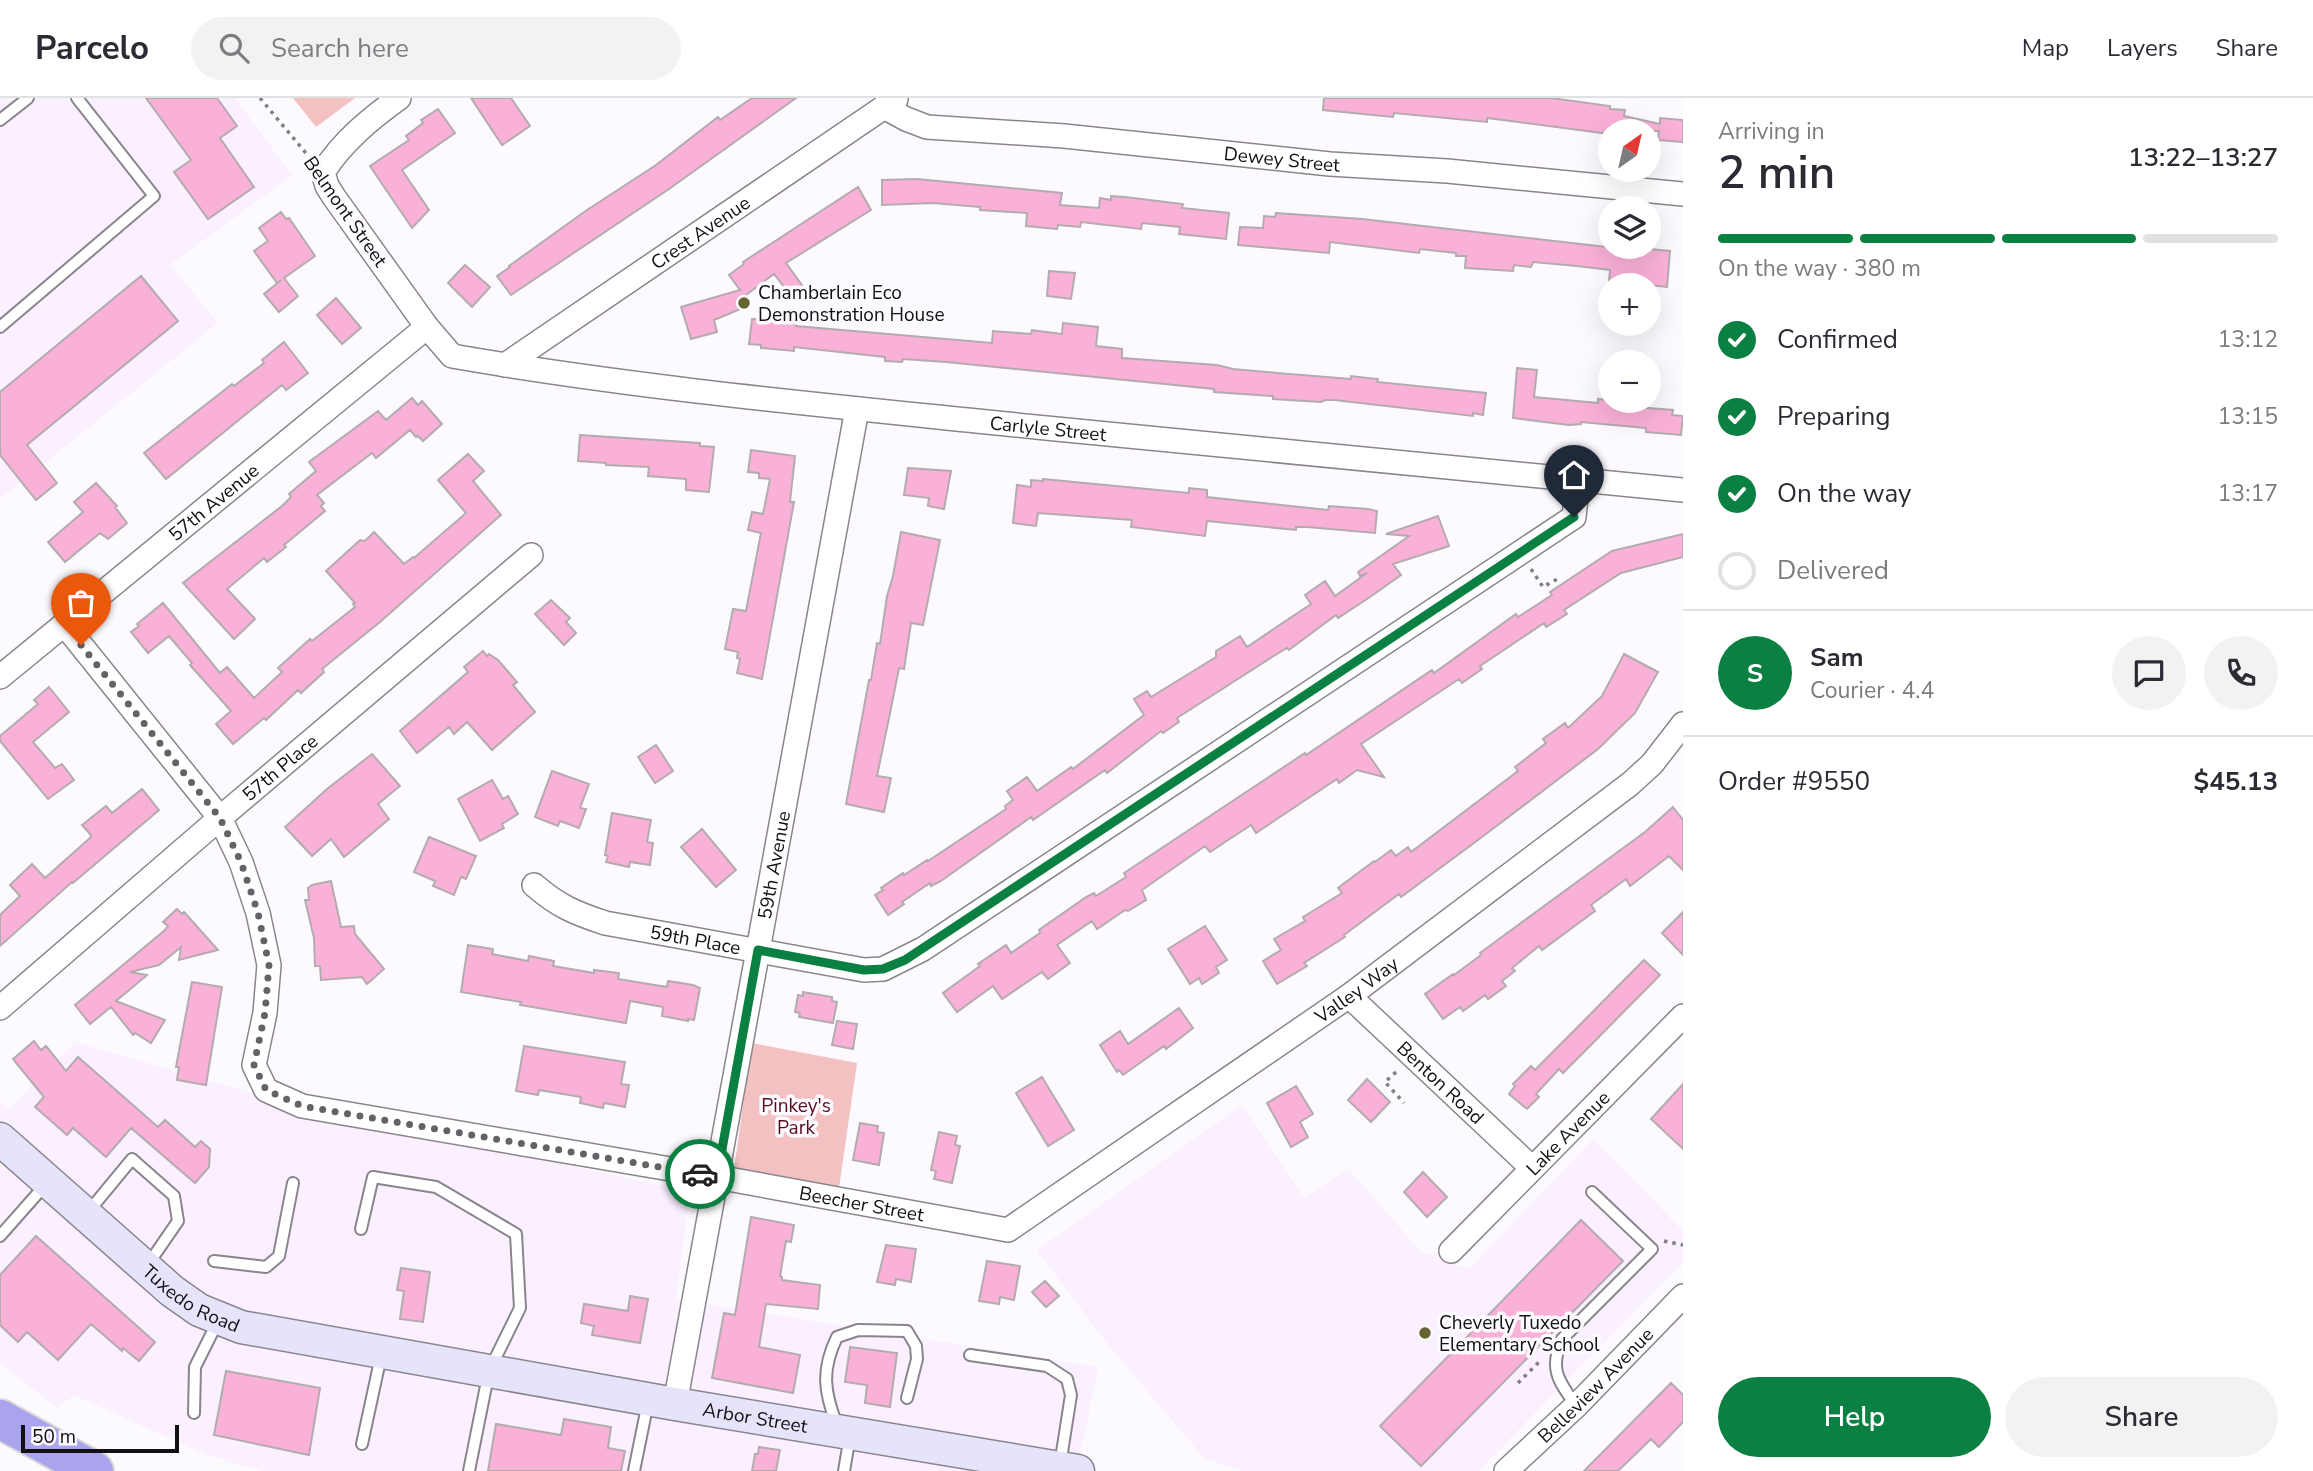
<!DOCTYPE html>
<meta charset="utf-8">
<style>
:root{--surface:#fff;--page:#f2f2f3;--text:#2b2b33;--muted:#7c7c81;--line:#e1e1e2;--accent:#0b8043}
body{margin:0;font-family:"Nunito Sans",sans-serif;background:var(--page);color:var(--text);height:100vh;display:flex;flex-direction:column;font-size:26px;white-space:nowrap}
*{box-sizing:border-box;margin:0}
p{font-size:23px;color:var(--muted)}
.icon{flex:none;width:38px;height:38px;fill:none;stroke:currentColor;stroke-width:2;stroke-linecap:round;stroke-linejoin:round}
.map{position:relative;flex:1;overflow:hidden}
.details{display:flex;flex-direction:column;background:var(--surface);width:630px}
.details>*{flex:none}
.needle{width:46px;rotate:34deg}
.buttons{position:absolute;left:1598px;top:21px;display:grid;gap:14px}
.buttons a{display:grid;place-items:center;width:63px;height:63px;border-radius:50%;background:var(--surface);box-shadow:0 7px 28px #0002;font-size:35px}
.scale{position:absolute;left:21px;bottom:18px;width:158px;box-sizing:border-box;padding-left:7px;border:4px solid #121013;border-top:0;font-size:19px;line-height:24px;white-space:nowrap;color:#121013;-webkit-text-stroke:5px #fdfaff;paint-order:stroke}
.pin{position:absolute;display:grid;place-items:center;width:60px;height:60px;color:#fff;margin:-72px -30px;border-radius:50% 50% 50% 0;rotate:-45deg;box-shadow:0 0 7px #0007}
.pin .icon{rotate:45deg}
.courier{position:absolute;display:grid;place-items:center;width:70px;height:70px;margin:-35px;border:5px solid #0b8043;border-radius:50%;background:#fff;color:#222;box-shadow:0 2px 9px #0007}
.head em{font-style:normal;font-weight:600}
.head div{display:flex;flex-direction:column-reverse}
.head{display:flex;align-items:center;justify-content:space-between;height:119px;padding:0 35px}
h1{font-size:46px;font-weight:600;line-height:52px}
.bar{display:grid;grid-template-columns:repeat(4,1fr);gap:10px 7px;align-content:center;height:84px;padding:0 35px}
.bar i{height:9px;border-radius:5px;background:var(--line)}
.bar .current{background:var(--accent)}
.bar p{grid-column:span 4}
.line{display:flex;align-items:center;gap:18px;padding:0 35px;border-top:2px solid var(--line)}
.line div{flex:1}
.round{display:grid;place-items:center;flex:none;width:74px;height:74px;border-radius:37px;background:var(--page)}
ol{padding:0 35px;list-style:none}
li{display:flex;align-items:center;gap:21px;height:77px}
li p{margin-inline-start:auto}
li .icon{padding:7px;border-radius:50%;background:var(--accent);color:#fff;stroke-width:4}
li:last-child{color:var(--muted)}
li i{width:38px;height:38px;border:4px solid var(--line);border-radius:50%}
.cta{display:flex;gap:14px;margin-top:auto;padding:14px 35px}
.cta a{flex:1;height:80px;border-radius:42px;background:var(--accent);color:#fff;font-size:28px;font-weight:600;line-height:80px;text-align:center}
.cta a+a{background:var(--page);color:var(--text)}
header{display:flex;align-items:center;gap:42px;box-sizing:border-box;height:98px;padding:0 35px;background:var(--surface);border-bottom:2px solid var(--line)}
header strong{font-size:33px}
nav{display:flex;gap:38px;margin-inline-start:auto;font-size:24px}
.search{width:490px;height:63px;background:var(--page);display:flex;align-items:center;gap:18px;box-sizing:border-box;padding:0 24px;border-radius:38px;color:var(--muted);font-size:26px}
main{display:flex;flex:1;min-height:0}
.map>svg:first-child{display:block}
.built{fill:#faf0ff}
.green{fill:#f4c1c3}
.building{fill:#fab1d8;stroke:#b4abaf;stroke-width:2}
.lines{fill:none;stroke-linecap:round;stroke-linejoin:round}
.service-casing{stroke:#8a858c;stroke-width:14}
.minor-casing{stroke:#8a858c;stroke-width:26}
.secondary-casing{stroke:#8a858c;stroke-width:35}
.motorway-casing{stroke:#d9d9d9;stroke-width:42}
.path{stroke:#828084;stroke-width:3.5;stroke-dasharray:3.5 5;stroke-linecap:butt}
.service{stroke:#fff;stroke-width:10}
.minor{stroke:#fff;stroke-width:23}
.secondary{stroke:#e5e4fa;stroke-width:32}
.motorway{stroke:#a9a4ed;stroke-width:38}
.done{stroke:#646266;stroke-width:7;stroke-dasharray:0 12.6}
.route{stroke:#0b8043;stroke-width:9}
.poi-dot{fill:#666430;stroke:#fdfaff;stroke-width:2.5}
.labels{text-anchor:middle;stroke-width:7;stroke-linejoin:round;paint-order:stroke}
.street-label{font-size:19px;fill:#121013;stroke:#fdfaff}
.poi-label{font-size:19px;fill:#121013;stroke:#fdfaff;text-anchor:start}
.park-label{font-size:19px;fill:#550e1b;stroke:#fdfaff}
</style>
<header>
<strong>Parcelo</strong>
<div class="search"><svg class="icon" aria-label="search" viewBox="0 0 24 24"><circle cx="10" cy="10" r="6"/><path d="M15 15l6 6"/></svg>Search here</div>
<nav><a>Map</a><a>Layers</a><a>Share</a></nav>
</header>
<main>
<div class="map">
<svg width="1683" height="1373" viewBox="0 0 1683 1373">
<rect width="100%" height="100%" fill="#fdfaff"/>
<!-- built -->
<path class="built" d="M0,0H235L292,77L170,167L218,225L0,401Z
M75,944L278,1003L690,1094L676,1201L1098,1269L1077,1373H263L207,1357L74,1297L58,1310L0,1266V1004L9,1011Z
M1242,1007L1304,1100L1349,1071L1421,1154L1469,1171L1593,1041L1683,1133V1165L1478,1373H1243L1204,1360L1101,1238L1037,1152Z"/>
<!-- green -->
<path class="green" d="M293,0H355L316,29Z
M752,945L857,965L839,1090L734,1071Z"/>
<!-- building -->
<path class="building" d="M146,0H217L237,28L220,40L254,89L208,121L174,74L191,62Z
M471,0H511L530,28L502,47Z
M752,0H796L669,91L511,197L497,178L510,169L509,168L587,112L656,67L718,19L720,22Z
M1324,0H1551L1610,8V11L1625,12L1624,18L1660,26V20L1683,22V44L1658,42L1659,33H1610V36L1487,20V24L1394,15L1393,19L1323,12Z
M438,11L455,35L402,72L429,112L412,130L370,68L409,42L406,38L423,25L421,22Z
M917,81L1062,95L1060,107L1099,110L1100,100L1111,102V98L1125,99L1183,106L1182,110L1229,115L1226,141L1179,136L1180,129L1142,125L1141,131L1081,124L1080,129L1058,127L1057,131L1026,128L1027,115L980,112V109L933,105L882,107V82Z
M858,89L871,112L786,165L807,194L795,203L774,176L746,197L750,207L714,222L717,234L691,241L681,209L740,192L729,177L744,166L743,164Z
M281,114L286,121L289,120L315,158L284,180L298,198L279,214L264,196L281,182L277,185L254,153L268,143L259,130Z
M1276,115L1362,121L1607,149L1608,147L1670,153L1667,189L1609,183L1610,172L1577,168L1533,164L1531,169L1514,167L1513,173L1465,170L1466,158H1456V155L1420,151L1419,155L1330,144L1329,155L1238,147L1240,129L1263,130L1264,118L1275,119Z
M465,167L490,189L472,209L448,185Z
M1049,173L1075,175L1071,201L1047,198Z
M141,178L178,223L27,347L57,385L36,402L0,357V294Z
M336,200L361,230L342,246L317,217Z
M752,221L797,223L796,228L992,245L993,233L1031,236L1032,232L1062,236L1063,225L1098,229L1096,248L1122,251V260L1217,267L1233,271L1277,275L1351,281V278L1378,281L1377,284L1486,295L1483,317L1473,315V318L1334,302H1325L1321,304L1273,301V298L1214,294V291L946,264L903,261L902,264L885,263V259L794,249V253L761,250V247L749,246Z
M284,244L308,275L286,292L282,287L166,381L144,355L232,286L234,288L264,265L262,262Z
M1517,270L1537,272L1534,299L1598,305V301L1623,304V308L1673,312L1672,317L1683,318L1681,337L1646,334V330L1581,324V326L1569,327L1513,320Z
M412,300L418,307L422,303L442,326L423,343L418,338L416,339L410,332L376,360L372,355L317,397L324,405L321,408L325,413L284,447L286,449L267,464L264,460L227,491L255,521L234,541L183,485L282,408L291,399L289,396L316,373L309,364L378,313L386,322Z
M580,337L700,345V348L714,349L709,394L686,392V381L648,378L649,369L606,367V365L578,363Z
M751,352L795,358L790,404H794L762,581L737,575L740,561L737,560L738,554L725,551L733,511L746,513L761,435L748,432L752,414L763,416L770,381L759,380V375L748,374Z
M468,356L484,373L473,383L501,417L380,524L322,571L324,574L301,595L298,592L266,622L264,620L233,646L216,626L231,613L190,567L192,565L169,538L148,555L131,534L139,528L137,526L163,505L220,575L227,569L254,600L282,574L278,570L310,541L312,543L355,509L353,506L355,505L326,473L360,442L365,443L374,434L404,466L413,459L414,460L466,415L438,382Z
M908,370L951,373L944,411L928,408L929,400L904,397Z
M1043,381L1189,395V390L1207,392V399L1328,412L1329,408L1368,411L1377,413L1375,435L1307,429H1296V432L1207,423L1205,438L1131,429L1132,422L1038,415L1036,428L1013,425L1017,387L1031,389V382L1043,383Z
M96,385L117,408L115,409L127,425L108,441L100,435L65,464L48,444L83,414L74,404Z
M1438,418L1449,448L1393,466L1401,477L1370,499L1338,520L1336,517L1289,552L1287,550L1272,559L1177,620L1179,624L1163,635L1161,633L1107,675L1105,672L1033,722L1031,719L941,783L931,788L930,785L902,804L904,806L888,817L875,797L883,792L881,790L903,775L904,777L927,762L928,763L1006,711L1005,708L1013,702L1007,693L1027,679L1037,693L1071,669L1073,671L1144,617L1134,601L1147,593L1151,599L1216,559V553L1240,538L1247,549L1311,506L1305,497L1325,483L1335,498L1367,475L1360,478L1358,474L1409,438L1386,436Z
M901,434L940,442L923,527L911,525L904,571L899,570L889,620L877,678L891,680L884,714L846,706L869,582H871L877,545L880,546L887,498L893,478Z
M1683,436V459L1621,475L1564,512L1567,516L1546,529L1544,525L1480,568L1482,571L1462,585L1459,581L1361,646L1384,679L1357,672L1339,685L1337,681L1256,735L1251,727L1210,754L1205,748L1142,792L1146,802L1128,813L1125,812L1097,831L1092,823L1057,847L1070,865L1048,881L1042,874L1002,901L993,888L957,914L943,895L980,868L978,866L1006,847L1011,855L1040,835L1039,832L1086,799L1094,795L1096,798L1126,779L1124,775L1305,655L1306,657L1432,572L1434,575L1516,516L1518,519L1552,497L1550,494L1612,453Z
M551,502L570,520L566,524L576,535L564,547L535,516Z
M483,553L487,558L489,556L498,562L517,584L513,587L535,614L492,652L467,624L454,636L449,629L417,655L400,633L468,574L464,569Z
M1624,556L1658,574L1635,615L1598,651L1482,739L1401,799L1399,796L1344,837L1345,839L1304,865L1307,868L1277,886L1263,863L1281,852L1274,841L1305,823L1303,819L1342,795L1338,790L1374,763L1375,764L1391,752L1396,758L1408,749L1411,754L1518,673L1515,669L1546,645L1543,641L1565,625L1568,630L1602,598Z
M49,589L69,614L33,644L55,670L62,666L74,682L48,701L0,643V638L38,606L34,602Z
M656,647L673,673L655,685L638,659Z
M372,656L400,688L378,706L389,721L344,759L331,741L312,758L285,729L327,691Z
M552,673L589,686L580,710L586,711L579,730L560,723L558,728L535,719Z
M492,682L503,701L508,698L518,716L502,726L504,730L480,743L458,701Z
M142,691L159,712L73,785L72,784L0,848V817L20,798L10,787L32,766L45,780L90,740L91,737L82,727L106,708L112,715Z
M1673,709L1683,722V772L1669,758L1630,788L1626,781L1591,807L1595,813L1542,852L1539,848L1512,870L1515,873L1502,883L1506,888L1488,901L1485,897L1463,913L1460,909L1443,921L1425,896L1453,876L1454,877L1481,857L1480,855L1645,734Z
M612,715L651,722L647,744L653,745L650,767L630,764L629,769L606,764L608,758L605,757Z
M702,731L736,772L716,789L681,749Z
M429,739L476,758L466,781L461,779L454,797L433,788L435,783L414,774Z
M331,783L341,829L354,828L355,836L384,871L367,886L362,879L321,882L320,868H315L314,840L305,802H309L308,790L312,787Z
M177,811L182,816L184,814L218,852L179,862L181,849L159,867L130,874L147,877L116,903L165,922L151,945L135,935L133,937L111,909L90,926L75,907L165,832L168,828L163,824Z
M1683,814V857L1662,835Z
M1205,828L1227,862L1216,869L1219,875L1202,886L1199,880L1190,886L1168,851Z
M468,847L493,851L492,856L528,863L529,858L554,863L553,868L594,875V872L619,875L618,881L667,889L668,883L693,887L700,890L694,922L688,921V923L662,918L663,909L630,903L626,925L520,907L521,904L461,894Z
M1644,862L1660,877L1582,956L1563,975L1559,971L1536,996L1539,999L1527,1011L1509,996L1515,988L1513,986L1531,968L1535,972Z
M192,884L222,889L206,987L177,982L179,969H176Z
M803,894L832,899V903L837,904L833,925L799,919L800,915L795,914L798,897L803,898Z
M1179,910L1193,930L1166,951L1164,948L1123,977L1119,972L1117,974L1100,947L1120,933L1128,946Z
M837,923L857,926L853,951L832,947Z
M34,943L41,952L46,948L66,973L78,959L158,1029L165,1022L195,1049L201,1043L210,1051L209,1069L195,1085L131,1030L106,1059L73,1030L67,1037L35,1009L44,999L13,961Z
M524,948L625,964L621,986L629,987L625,1009L604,1005L603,1010L580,1005L581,999L539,992L538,997L516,993Z
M1042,979L1074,1032L1048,1048L1016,995Z
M1367,981L1390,1004L1371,1024L1348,1002Z
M1683,986V1051L1651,1021Z
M1296,988L1313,1016L1300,1024L1308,1039L1291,1049L1267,1005Z
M860,1025L878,1028L877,1034L884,1035L879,1067L853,1062Z
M939,1034L957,1038L955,1047L960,1048L952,1085L934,1081L936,1073L931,1072Z
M1423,1074L1447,1099L1427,1119L1404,1094Z
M751,1119L794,1127L791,1144L786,1143L780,1178L782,1179V1182L820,1187L818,1211L766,1206L759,1249L800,1257L793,1295L712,1280L724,1215L735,1217Z
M1581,1122L1623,1163L1421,1368L1380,1328Z
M36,1138L155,1244L139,1263L123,1250L122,1253L91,1226L58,1262L27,1234L18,1244L0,1227V1177Z
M886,1147L916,1151L911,1184L896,1181L895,1187L877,1184Z
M987,1163L1020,1168L1014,1202L1000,1199L999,1206L979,1203Z
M401,1170L430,1174L423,1224L400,1221L404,1193L397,1192Z
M1045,1183L1059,1198L1046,1209L1032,1194Z
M630,1198L648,1201L640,1245L592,1237L594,1228L581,1225L584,1206L628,1213Z
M850,1249L897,1255L890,1309L865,1305L867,1287L845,1284Z
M226,1273L320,1290L309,1357L214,1337Z
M1671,1285L1683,1297V1324L1659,1349L1651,1341L1618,1373H1584Z
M564,1321L611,1329L608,1350L625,1353L621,1373H488L496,1326L561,1337Z
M759,1349L780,1352L776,1373H752L755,1356H758Z"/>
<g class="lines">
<!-- service casing -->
<g class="service-casing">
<path id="service" d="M0,22L28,0
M0,229L154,98L77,0
M89,1113L132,1061L174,1098L178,1123L147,1168
M361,1131L373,1079L436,1089L516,1136L520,1210L489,1273L469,1373
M0,1138L46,1086
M214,1163L266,1169L279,1158L293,1085
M970,1257L1047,1268L1067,1281L1071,1297L1060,1367
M1576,1308C1558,1282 1549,1271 1562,1241L1652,1151L1592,1094
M194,1315L195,1269L218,1223
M837,1327C824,1294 821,1272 837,1239L858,1232L907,1233L916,1248L917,1261L907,1300
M362,1346L381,1258
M634,1373L648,1304
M844,1373L850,1338"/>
</g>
<!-- minor casing -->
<g class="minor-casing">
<g id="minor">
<path id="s1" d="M399,0C370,21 343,43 323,74L327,88L334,99L427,229L452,258C625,288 801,305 977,323C1212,347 1447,370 1683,392"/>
<path id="s2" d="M884,9L906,21L927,29L1064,38L1330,66L1447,73L1683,96"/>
<path id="s3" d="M505,267L896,1"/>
<path id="s4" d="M64,526L220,720L241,764L258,815L269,867L265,915L254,967L266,992L302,1008L717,1079L1008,1132L1349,898L1630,686L1652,666L1683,626"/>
<path id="s5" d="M0,579L427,229"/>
<path id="s6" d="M534,787C558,808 575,815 605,825L864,872L883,871L923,851L1574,419L1578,382"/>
<path id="s7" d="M1349,898L1532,1070"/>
<path id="s8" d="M0,910L220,720L531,457"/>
<path id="s9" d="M1451,1153L1683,918"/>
<path id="s10" d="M675,1306L857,311"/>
<path id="s11" d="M1506,1373L1576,1308L1683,1198"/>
</g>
</g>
<!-- secondary casing -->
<g class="secondary-casing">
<g id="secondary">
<path id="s12" d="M0,1041L172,1193L199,1212L241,1229L675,1306L1078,1373"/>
</g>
</g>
<!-- motorway casing -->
<g class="motorway-casing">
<path id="motorway" d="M0,1321L94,1373"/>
</g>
<!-- path -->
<path class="path" d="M260,0L310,60
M1531,471L1543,489L1559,480
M1396,974L1385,984L1404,1005
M1664,1143L1683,1147
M1518,1285L1539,1264"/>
<!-- service -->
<use href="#service" class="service"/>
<!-- minor -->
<use href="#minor" class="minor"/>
<!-- secondary -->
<use href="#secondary" class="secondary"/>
<!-- motorway -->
<use href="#motorway" class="motorway"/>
</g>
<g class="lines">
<!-- done -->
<path class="done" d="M81,547L220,720L241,764L258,815L269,867L265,915L254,967L266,992L302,1008L700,1076"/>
<!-- route -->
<path class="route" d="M700,1076L717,1079L758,852L864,872L883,871L905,862L1574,419"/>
</g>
<!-- markers -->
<g class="poi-dot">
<circle cx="744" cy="205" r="7"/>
<circle cx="1425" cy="1235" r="7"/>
</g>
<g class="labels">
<!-- street labels -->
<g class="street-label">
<text dy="7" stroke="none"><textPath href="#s2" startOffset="404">Dewey Street</textPath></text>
<text transform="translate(346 113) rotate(55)" y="7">Belmont Street</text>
<text dy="7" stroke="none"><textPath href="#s3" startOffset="236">Crest Avenue</textPath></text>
<text dy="7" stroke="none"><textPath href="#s1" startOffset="933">Carlyle Street</textPath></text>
<text dy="7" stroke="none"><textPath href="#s5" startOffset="276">57th Avenue</textPath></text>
<text dy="7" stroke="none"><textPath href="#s8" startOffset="369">57th Place</textPath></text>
<text dy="7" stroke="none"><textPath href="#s10" startOffset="548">59th Avenue</textPath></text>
<text dy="7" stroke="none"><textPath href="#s6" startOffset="173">59th Place</textPath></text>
<text dy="7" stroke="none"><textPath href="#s4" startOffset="1713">Valley Way</textPath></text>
<text dy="7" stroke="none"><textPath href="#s7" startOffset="126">Benton Road</textPath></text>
<text dy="7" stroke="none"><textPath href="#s9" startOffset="166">Lake Avenue</textPath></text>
<text dy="7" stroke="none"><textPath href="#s4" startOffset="1141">Beecher Street</textPath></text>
<text dy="7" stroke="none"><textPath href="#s12" startOffset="250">Tuxedo Road</textPath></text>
<text dy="7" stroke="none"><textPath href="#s11" startOffset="124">Belleview Avenue</textPath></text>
<text dy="7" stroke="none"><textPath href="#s12" startOffset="830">Arbor Street</textPath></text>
</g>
<!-- poi labels -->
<g class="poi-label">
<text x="758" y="201">Chamberlain Eco<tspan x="758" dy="22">Demonstration House</tspan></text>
<text x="1439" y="1231">Cheverly Tuxedo<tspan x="1439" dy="22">Elementary School</tspan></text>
</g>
<!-- park labels -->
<g class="park-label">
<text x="796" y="1014">Pinkey's<tspan x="796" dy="22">Park</tspan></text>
</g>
</g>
</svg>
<div class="buttons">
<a><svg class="needle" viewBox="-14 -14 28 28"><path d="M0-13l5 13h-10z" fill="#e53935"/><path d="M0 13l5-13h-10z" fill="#7c7c81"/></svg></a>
<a><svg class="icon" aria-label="layers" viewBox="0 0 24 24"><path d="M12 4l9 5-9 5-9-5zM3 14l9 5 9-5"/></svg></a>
<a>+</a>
<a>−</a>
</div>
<div class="scale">50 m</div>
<div class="pin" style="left:81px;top:547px;background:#ea580c"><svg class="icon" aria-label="bag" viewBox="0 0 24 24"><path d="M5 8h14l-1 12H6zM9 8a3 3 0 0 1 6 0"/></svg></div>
<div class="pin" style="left:1574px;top:419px;background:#1f2937"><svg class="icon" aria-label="home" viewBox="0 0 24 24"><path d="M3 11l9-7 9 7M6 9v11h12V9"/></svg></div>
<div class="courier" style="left:700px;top:1076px"><svg class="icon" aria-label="car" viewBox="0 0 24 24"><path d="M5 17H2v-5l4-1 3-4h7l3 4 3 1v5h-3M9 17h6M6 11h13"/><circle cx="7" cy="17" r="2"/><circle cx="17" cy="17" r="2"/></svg></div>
</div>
<section class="details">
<div class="head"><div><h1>2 min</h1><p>Arriving in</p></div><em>13:22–13:27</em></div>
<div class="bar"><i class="current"></i><i class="current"></i><i class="current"></i><i></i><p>On the way · 380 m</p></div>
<ol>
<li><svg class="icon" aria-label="check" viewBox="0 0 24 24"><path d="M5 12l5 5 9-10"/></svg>Confirmed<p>13:12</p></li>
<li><svg class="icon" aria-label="check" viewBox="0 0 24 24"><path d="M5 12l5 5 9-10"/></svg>Preparing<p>13:15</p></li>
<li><svg class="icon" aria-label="check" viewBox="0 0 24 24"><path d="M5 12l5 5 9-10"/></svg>On the way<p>13:17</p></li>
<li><i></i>Delivered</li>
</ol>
<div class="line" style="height:126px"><b class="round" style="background:var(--accent);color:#fff">S</b><div><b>Sam</b><p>Courier · 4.4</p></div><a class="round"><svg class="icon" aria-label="chat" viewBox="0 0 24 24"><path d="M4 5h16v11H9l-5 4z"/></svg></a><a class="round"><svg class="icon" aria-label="phone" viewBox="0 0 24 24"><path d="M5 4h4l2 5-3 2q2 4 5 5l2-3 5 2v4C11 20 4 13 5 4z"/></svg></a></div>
<div class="line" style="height:91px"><div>Order #9550</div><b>$45.13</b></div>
<div class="cta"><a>Help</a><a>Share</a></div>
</section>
</main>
